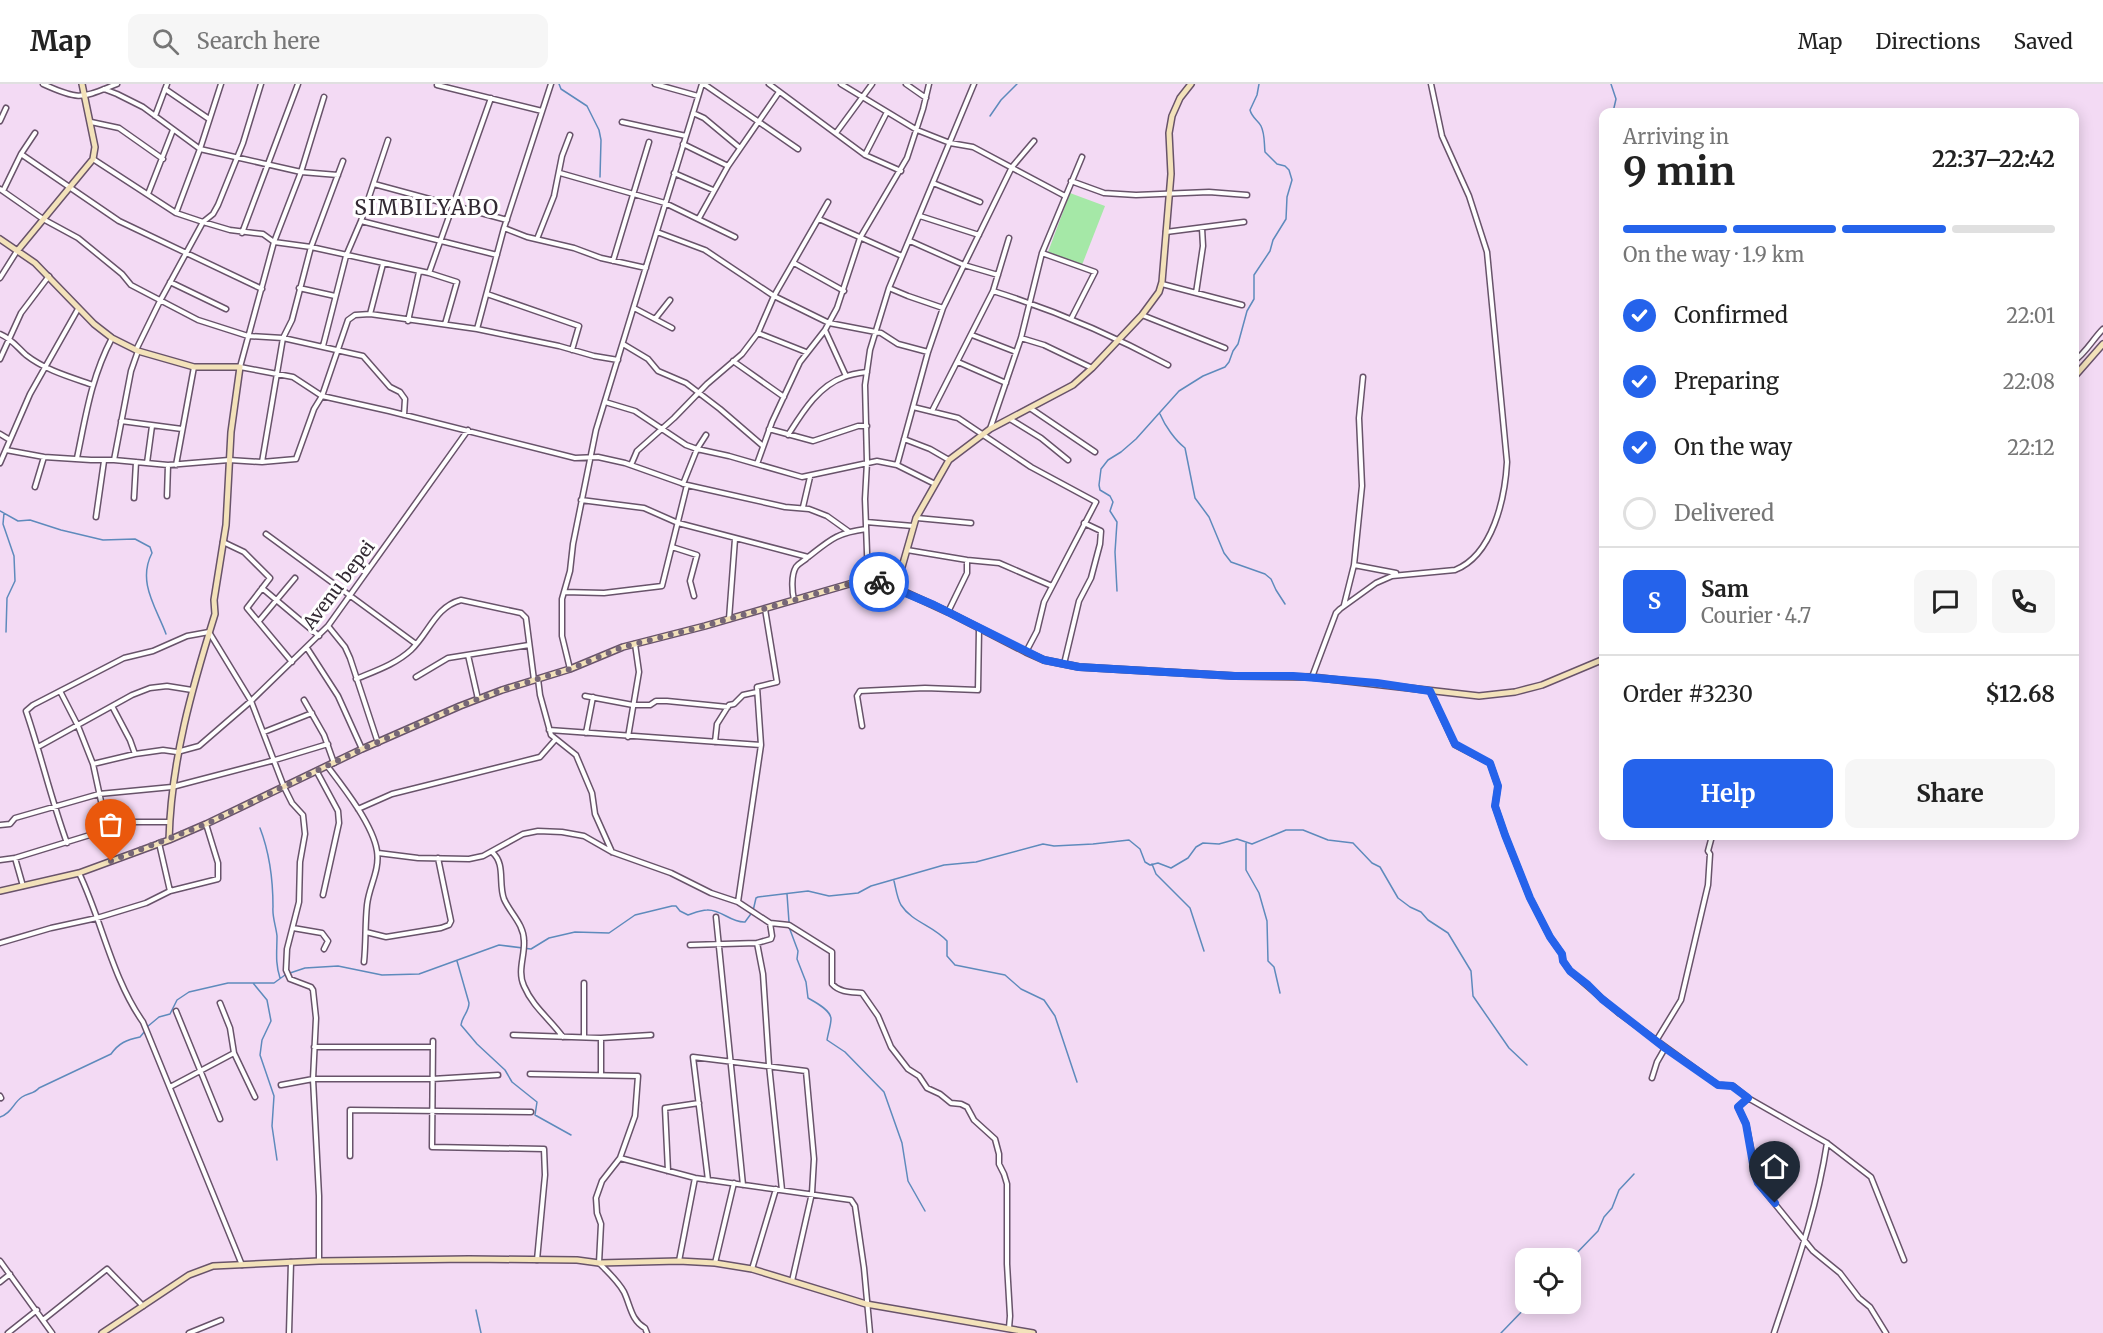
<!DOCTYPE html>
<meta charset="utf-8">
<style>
:root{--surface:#fff;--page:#f6f6f6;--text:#222;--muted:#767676;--line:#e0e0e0;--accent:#2563eb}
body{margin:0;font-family:Merriweather,serif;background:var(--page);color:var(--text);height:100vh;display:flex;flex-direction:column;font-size:22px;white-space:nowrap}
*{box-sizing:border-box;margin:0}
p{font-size:20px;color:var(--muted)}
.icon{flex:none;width:33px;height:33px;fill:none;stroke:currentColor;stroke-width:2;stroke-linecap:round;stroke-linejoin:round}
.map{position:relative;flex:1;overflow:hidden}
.drawer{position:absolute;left:1599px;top:24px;width:480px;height:732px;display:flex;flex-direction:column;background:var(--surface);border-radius:12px;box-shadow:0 3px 15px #0003}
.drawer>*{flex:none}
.fabs{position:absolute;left:1515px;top:1164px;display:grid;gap:12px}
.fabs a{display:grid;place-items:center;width:66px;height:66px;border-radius:12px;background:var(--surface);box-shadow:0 3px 15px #0003;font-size:30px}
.pin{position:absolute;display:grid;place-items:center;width:51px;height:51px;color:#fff;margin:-62px -26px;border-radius:50% 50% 50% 0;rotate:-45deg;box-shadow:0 0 6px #0007}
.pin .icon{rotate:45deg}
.courier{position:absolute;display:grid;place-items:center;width:60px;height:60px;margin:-30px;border:4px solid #2563eb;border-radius:50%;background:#fff;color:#222;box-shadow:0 2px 8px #0007}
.overview em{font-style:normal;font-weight:700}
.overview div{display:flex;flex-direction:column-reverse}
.overview{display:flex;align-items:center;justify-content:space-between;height:102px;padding:0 24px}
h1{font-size:39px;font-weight:700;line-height:45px}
.bar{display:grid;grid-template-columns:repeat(4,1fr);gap:9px 6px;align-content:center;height:72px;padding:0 24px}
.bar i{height:8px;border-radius:4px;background:var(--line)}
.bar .on{background:var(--accent)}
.bar p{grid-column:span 4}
.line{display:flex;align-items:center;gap:15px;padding:0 24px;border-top:2px solid var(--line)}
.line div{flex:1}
.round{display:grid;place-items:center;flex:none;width:63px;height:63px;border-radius:12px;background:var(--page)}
ol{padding:0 24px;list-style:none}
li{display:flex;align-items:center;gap:18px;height:66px}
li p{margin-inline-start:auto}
li .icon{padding:6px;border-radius:50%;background:var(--accent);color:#fff;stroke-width:4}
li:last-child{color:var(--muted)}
li i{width:33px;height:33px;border:3px solid var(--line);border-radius:50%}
.button{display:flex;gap:12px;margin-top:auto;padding:12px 24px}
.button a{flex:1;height:69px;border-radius:12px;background:var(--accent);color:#fff;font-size:24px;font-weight:700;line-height:69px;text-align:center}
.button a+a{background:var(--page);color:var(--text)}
header{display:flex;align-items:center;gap:36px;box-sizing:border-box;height:84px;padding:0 30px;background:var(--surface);border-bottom:2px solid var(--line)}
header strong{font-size:28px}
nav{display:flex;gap:33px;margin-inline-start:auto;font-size:21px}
.search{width:420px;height:54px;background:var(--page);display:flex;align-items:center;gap:15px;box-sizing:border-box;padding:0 21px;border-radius:12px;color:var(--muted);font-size:22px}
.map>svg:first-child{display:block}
.green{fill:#a5e8a7}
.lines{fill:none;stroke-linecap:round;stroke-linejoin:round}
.stream{stroke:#5e8abc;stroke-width:1.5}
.street-casing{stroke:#68536a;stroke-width:7}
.secondary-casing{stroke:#68536a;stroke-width:8}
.street{stroke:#fff;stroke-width:4}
.secondary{stroke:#f3e2ba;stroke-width:5}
.done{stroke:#766777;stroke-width:6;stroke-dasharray:0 10.8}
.route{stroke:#2563eb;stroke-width:8}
.labels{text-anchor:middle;stroke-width:6;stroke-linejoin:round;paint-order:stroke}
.street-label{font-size:18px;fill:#322933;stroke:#fff}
.quarter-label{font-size:21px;letter-spacing:1.5px;fill:#322933;stroke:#fff}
</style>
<header>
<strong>Map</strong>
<div class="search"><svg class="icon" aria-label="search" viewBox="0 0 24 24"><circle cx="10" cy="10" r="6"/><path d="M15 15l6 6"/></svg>Search here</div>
<nav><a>Map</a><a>Directions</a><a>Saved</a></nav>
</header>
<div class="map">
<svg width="2103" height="1249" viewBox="0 0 2103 1249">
<rect width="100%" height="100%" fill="#f3daf4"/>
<!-- green -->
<path class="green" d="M1070,109L1105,122L1082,181L1048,168Z"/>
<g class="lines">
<!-- stream -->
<path class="stream" d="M559,0L561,5L587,22L599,46L601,56L600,93
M1611,0L1616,15L1613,28
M990,32L1001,16L1017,0
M1160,330C1165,342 1175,356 1185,364L1195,414L1209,433L1224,469L1231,478L1265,490L1271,495L1276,506L1285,520
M0,427L18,437L30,436L61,446L103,456L135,455L150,463L152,469C137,498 156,523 166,550
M4,429L3,440L14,472L15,497L7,514L6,548
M1117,507L1115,468L1117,438L1110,427L1113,418L1110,412L1100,406L1099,401L1101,385L1108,376L1121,368L1136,355L1179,307L1203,292L1225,283L1229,278L1233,267L1238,260L1247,227L1254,215V191L1270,167L1273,156L1286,135L1287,113L1292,96L1289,86L1285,82L1277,80L1265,68C1264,59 1265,50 1261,42C1258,36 1252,34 1250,26L1257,11L1259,0
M260,744C270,770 273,796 273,823C272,833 276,842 277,852C277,867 275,879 280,894
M1246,759V786L1259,809L1267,837L1268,877L1274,883L1280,909
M1152,780L1156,790L1190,824L1204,867
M894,797C896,805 897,814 901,821C912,838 934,842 947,857V872L955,881L1005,891L1021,905L1044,916L1055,932L1077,998
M787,810L789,838
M789,843L798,867L797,875L806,898L808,914C815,918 831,926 831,935C831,941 828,949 827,956L845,968L884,1008L902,1059L908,1097L925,1127
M457,877L469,919C469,928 462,932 461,941L477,960L505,986L512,998L537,1018L535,1031L571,1051
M290,889L305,884L338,882L382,891L419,890L499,861L531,865L549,854L575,848L609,849L635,831L672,822H676L680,827L688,831C694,829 701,826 707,826C721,825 731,839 745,838L753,827L756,814L758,813L808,807L829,812L858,809L871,802L944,781L976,778L1043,760L1054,762L1093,760L1129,756L1140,765L1145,778L1150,781L1158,779L1171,784L1188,774L1196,763L1203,759L1219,760L1237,755L1252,760L1286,746H1303L1328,756L1353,759L1372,779L1380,783L1398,814L1410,823L1421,828L1428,836L1448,849L1471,887L1473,912L1509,964L1527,981
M253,899L267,916L271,937L262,956L260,971L274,1012L272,1042L277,1076
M147,943L159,933L170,930L177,916L189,908L228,899H274L285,891
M0,1033C12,1029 13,1019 22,1013C28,1009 34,1010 39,1004L111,970C119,959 126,956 140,953L145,947
M1570,1176L1598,1147L1604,1133L1612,1124L1619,1106L1634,1090
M476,1226L481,1249
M1501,1249L1529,1220"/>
<!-- street casing -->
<g class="street-casing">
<path id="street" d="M43,0C80,17 81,14 117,0
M655,0L698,12
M704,0L798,65
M769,0L865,71L901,87
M841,0L917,46L950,59L973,63L1065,112
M906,0L926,14
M437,1L542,27
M104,5L117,10L143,23L200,65L301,88L338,91
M165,5L209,35
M324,13L301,88L274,158L240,283L293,293L322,312L389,327L575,374L598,373L625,379L687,401L785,423L809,425L827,432L848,447
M693,29L704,34L740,64
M155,32L167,0
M0,37L6,24
M91,38L119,44L163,75
M622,38L686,52
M836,49L872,0
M683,60L728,82
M21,70L119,137L262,205
M865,71L887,28
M93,75L176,129L203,138L230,146L263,150L274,158L311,163L429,189L457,198L445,240
M560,89L665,119L735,153
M674,89L713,106
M1071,97L1104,109L1136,111L1209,108L1247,111
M933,99L980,118
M374,100L507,136
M0,105L43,135L78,154L122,190L131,201L198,236L248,252L283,254L363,272L390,303L400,308L405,315L404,331
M3,107L21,70L35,49
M148,110L173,46
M176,129L200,65L221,0
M920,132L979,151
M699,134L728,82L779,8
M819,135L902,172
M361,137L497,171
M504,144L527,153L574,164L601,174L646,184
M657,148L705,166L774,212L829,239L881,249L898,260L928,268
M1166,148L1244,138
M242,149L298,0
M537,155L554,112L562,72L570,51
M910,157L964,181L998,191
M1042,169L1095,188L1071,235
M613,177L649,58
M794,179L844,207
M429,189L491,14
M0,194L17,167
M170,198L226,225
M1162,200L1242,221
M299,204L335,212
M889,204L908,212L943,224
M993,207C1054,226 1112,251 1168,281
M1196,209L1203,162L1202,144
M487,210L579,242L572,266
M634,224L672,244
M370,230L383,180
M1142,231L1225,264
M655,235L670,216
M408,237L419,188
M477,245L504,144L551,0
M825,246L846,292
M758,249L806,268
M0,250C12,255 17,263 26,271C45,286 70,293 93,301
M972,251L1016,268
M1021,254L1044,261L1092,284
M623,260L648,275L658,287L686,299L720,325L763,362
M323,262L346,172L361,137L388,56
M136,266L160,217L203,138L213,130L218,121L243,59L261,0
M0,275L21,229L49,192
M733,277L784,313
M2074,277C2085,270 2093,255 2103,245
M958,278L1006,299
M605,318L635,327L686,361L697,365L729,372L802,393L877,377L897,381L935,400
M913,323L958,334L1031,383L1096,418L1044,518L1037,547L1026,568
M1030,324L1095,368
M932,327L993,207L1009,154
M1010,335L1041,354L1068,376
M121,337L182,345
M769,345L813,357L858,342H867
M990,345L1021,254L1042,169L1082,73
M0,350L10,356
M788,351C802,329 818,302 844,293C851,290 859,289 867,288
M904,355L930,365L949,376
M6,366L44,373L91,376H114L168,381L229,376L262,378L296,375L314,325L322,312L348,236L355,231L370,230L477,245L559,262L594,272L618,276
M77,374C86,331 91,294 112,254
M114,376L131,287L138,267
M262,378L283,254L292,236L311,163L343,77
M0,379L30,310L78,225
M147,379L152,342
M757,380L772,338L800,278L825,246L837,224L860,154L907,74L923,25L929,0
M176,381L194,283
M631,381L637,367L674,334L707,300L742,270L758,249L774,212L828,118
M897,381L928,268L943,224L1012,83L1034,57
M683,400L697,365L706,351
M35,403L44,373
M167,412L168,381
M134,414L136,378
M581,416L644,424L678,439L808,473
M803,423L810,393
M96,433L104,377
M917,434L971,439
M866,438L913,442
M266,450L416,560
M223,458L244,468L270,494L247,524L292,578
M672,463L697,471L690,497L694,512
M907,466L967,476L999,479L1052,502
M1354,481L1396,489
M868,495L865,415L867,378L865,301L870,266L889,204L974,0
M262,504L319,552
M564,508L604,509L662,502L687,401
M794,516C792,507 791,491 796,483C799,479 804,477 807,474C830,456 836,449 866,445
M1344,521L1354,481L1362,402L1359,334L1363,293
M948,528L967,489V476
M729,535L735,455
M259,537L295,494
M328,542L345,563L350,574L378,659
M307,564L338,612L362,665
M468,571L478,615
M1064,580L1079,517L1091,494L1100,460L1101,447L1084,439
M570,585L562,552V515L570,487L573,460L596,346L702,0
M416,593L448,574L529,561
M1312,593L1336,529L1340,525L1376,499L1392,492L1455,486C1493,471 1505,414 1507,378L1487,168L1469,112L1442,52L1431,0
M356,595C375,587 396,580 411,566C429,549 435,523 461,516L521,529L526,534L534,596
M538,595L540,611L551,651L576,671L592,709L595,730L612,768
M60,607L78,642L93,680L107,745
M1430,607L1455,661L1490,679L1498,702L1495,722L1505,751L1530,814L1550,853L1562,870L1563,877L1570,887L1620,930L1718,1001L1733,1002L1748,1014L1827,1059L1871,1093L1904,1176
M585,612L633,621H650L656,617H667L728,623
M304,616L324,651L334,679
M112,622L130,656L135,670
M862,642L857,612L860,607L925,604L978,606L979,545
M549,646L761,661
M264,648L312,629
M586,649L593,613
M628,653L639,588L635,560
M715,658L717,640L729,621L734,620L743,611L757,608
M38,663L132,611L150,604L167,602L192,606
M93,680L135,670L163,666L177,668L199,662L251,617L328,542L468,346
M328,683C344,704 373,741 377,767C380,787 369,802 367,821C365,840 366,859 364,878
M317,688L338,727L339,739L323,811
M358,725L392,710L540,673L555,656
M0,741L10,740L15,734L99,710L172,703L275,676L328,660
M67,759C51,715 41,671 26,627L33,621L124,574L153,567L187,552L209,548L251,617L284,703L292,719L303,731L305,750L300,778L299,818L287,865L286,886L290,895L311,903L313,906L316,934L313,995L319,1112V1177
M159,759L170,807
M492,768C506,780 498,799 504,815C510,829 524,840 524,857C525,872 517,887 524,902C533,923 550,935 563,953
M378,769L418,774L469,775L483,772L523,750L538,747L562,748L584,752L612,768L671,789L711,809L738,818L770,839L789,841L832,868V900C840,909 852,908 862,909L878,932L891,963L908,985L919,992L927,1004L940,1010L951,1019L961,1020L967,1023L974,1036L995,1055L999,1070V1080L1004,1090L1007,1100V1180L1010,1232L1009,1244
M15,774L23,802
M0,776L15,774L132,738H169
M79,789C102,837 112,894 143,938L242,1181
M738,818L761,661L757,603L777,598L765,525
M716,833L743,1101
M293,844L322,849L328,857L324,865
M366,848L386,853L441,844L449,841L451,837L438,774
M0,859L51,844L97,834L146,819L170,807L218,795V779L206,740
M757,859L763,890L769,981L782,1106
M690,861L757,859L771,855L772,852L770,839
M584,899V953
M220,919L230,944L234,969L255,1013
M176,927L220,1035
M513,951L601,954L651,951
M433,957L432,1063L544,1065L545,1091L537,1176
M1656,957L1681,916L1708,801L1710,770L1708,767L1712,752
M314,963H433
M530,990L638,992L635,1032L620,1074L602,1097L596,1114L597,1129L601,1140L599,1179C608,1188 618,1197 624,1208C631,1223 631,1236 645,1244L647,1249
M601,991V954
M1652,994L1657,978L1665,964
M281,1001L313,995H432L498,991
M170,1003L234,969
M0,1012L1,1014
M1748,1014L1738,1023L1746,1040L1758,1099L1813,1167L1840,1189L1859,1214L1870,1223L1886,1249
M350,1072V1026L531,1028
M620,1074L695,1094L851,1116L855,1122L864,1184L870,1249
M668,1087L665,1024L699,1019
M708,1096L693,973L806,987L814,1075L812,1109L792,1197
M0,1177L52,1249
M679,1177L695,1094
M715,1179L734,1099
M752,1185L776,1105
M0,1198L10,1190
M43,1236L107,1185L143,1222
M8,1249L37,1226
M189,1249L221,1236
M289,1249L291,1178
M1774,1249C1795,1186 1817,1125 1827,1059"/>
</g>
<!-- secondary casing -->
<g class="secondary-casing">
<path id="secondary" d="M0,155L35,179L94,240L112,254L138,267L194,283H240L231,348L226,441L214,516L215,530C192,604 171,677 169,756
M18,166L93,75L95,63L82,0
M2074,293L2103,260
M896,504L916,434L949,376L990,345L1073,301L1092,284L1142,231L1159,208L1162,198L1171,90L1169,49L1172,32L1180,14L1191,0
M0,807L79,789L169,756L206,740L362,665L460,622L502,606L570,585L623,563L705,542L863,496H873L896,504L948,528L1026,568L1044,576L1079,583L1235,592L1312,593L1479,612L1515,608L1542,601L1604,575
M102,1249L189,1191L213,1182L319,1177L469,1175L577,1176L599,1179L679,1177L715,1179L752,1185L866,1220L1033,1249"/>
</g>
<!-- street -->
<use href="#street" class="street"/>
<!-- secondary -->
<use href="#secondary" class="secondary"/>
</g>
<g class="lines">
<!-- done -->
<path class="done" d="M111,777L206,740L362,665L460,622L502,606L570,585L623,563L705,542L863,496L879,498"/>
<!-- route -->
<path class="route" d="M879,498L934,521L1044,576L1079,583L1234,592H1293L1377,599L1430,607L1455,660L1490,679L1498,702L1495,722L1505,751L1530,814L1550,853L1562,870L1563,877L1570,887L1588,901L1602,915L1665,964L1718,1001L1732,1002L1748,1014L1738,1023L1746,1040L1755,1091L1758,1099L1775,1119"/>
</g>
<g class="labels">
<!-- street labels -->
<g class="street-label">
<text transform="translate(339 501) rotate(-53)" y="6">Avenu bepei</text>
</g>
<!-- quarter labels -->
<g class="quarter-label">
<text x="427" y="131">SIMBILYABO</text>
</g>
</g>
</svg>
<div class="fabs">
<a><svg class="icon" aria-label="locate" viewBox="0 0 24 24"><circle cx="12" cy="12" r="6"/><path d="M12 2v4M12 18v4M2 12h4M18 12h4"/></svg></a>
</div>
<div class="pin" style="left:111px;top:777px;background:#ea580c"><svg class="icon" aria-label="bag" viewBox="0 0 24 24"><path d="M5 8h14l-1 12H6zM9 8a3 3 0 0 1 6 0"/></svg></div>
<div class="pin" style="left:1775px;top:1119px;background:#1f2937"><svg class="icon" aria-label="home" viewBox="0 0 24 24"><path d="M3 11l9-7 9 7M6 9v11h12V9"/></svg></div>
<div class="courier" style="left:879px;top:498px"><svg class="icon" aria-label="bike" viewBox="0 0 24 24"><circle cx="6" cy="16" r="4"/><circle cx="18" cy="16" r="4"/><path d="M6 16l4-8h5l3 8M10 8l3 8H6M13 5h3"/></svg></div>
<section class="drawer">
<div class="overview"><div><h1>9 min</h1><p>Arriving in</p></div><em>22:37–22:42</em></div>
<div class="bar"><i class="on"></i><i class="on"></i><i class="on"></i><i></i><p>On the way · 1.9 km</p></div>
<ol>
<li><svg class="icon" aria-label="check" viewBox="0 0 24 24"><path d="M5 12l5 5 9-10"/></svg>Confirmed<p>22:01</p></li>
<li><svg class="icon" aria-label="check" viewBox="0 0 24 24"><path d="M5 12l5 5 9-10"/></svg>Preparing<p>22:08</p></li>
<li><svg class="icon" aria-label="check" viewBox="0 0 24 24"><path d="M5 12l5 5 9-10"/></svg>On the way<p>22:12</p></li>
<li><i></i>Delivered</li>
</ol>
<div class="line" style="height:108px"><b class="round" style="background:var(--accent);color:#fff">S</b><div><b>Sam</b><p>Courier · 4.7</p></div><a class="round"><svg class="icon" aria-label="chat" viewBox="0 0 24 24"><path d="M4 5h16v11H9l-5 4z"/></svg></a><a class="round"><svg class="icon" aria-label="phone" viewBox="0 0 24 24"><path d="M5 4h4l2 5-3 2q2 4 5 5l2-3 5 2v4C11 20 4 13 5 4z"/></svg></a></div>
<div class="line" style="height:78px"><div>Order #3230</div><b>$12.68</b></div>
<div class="button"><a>Help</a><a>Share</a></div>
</section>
</div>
